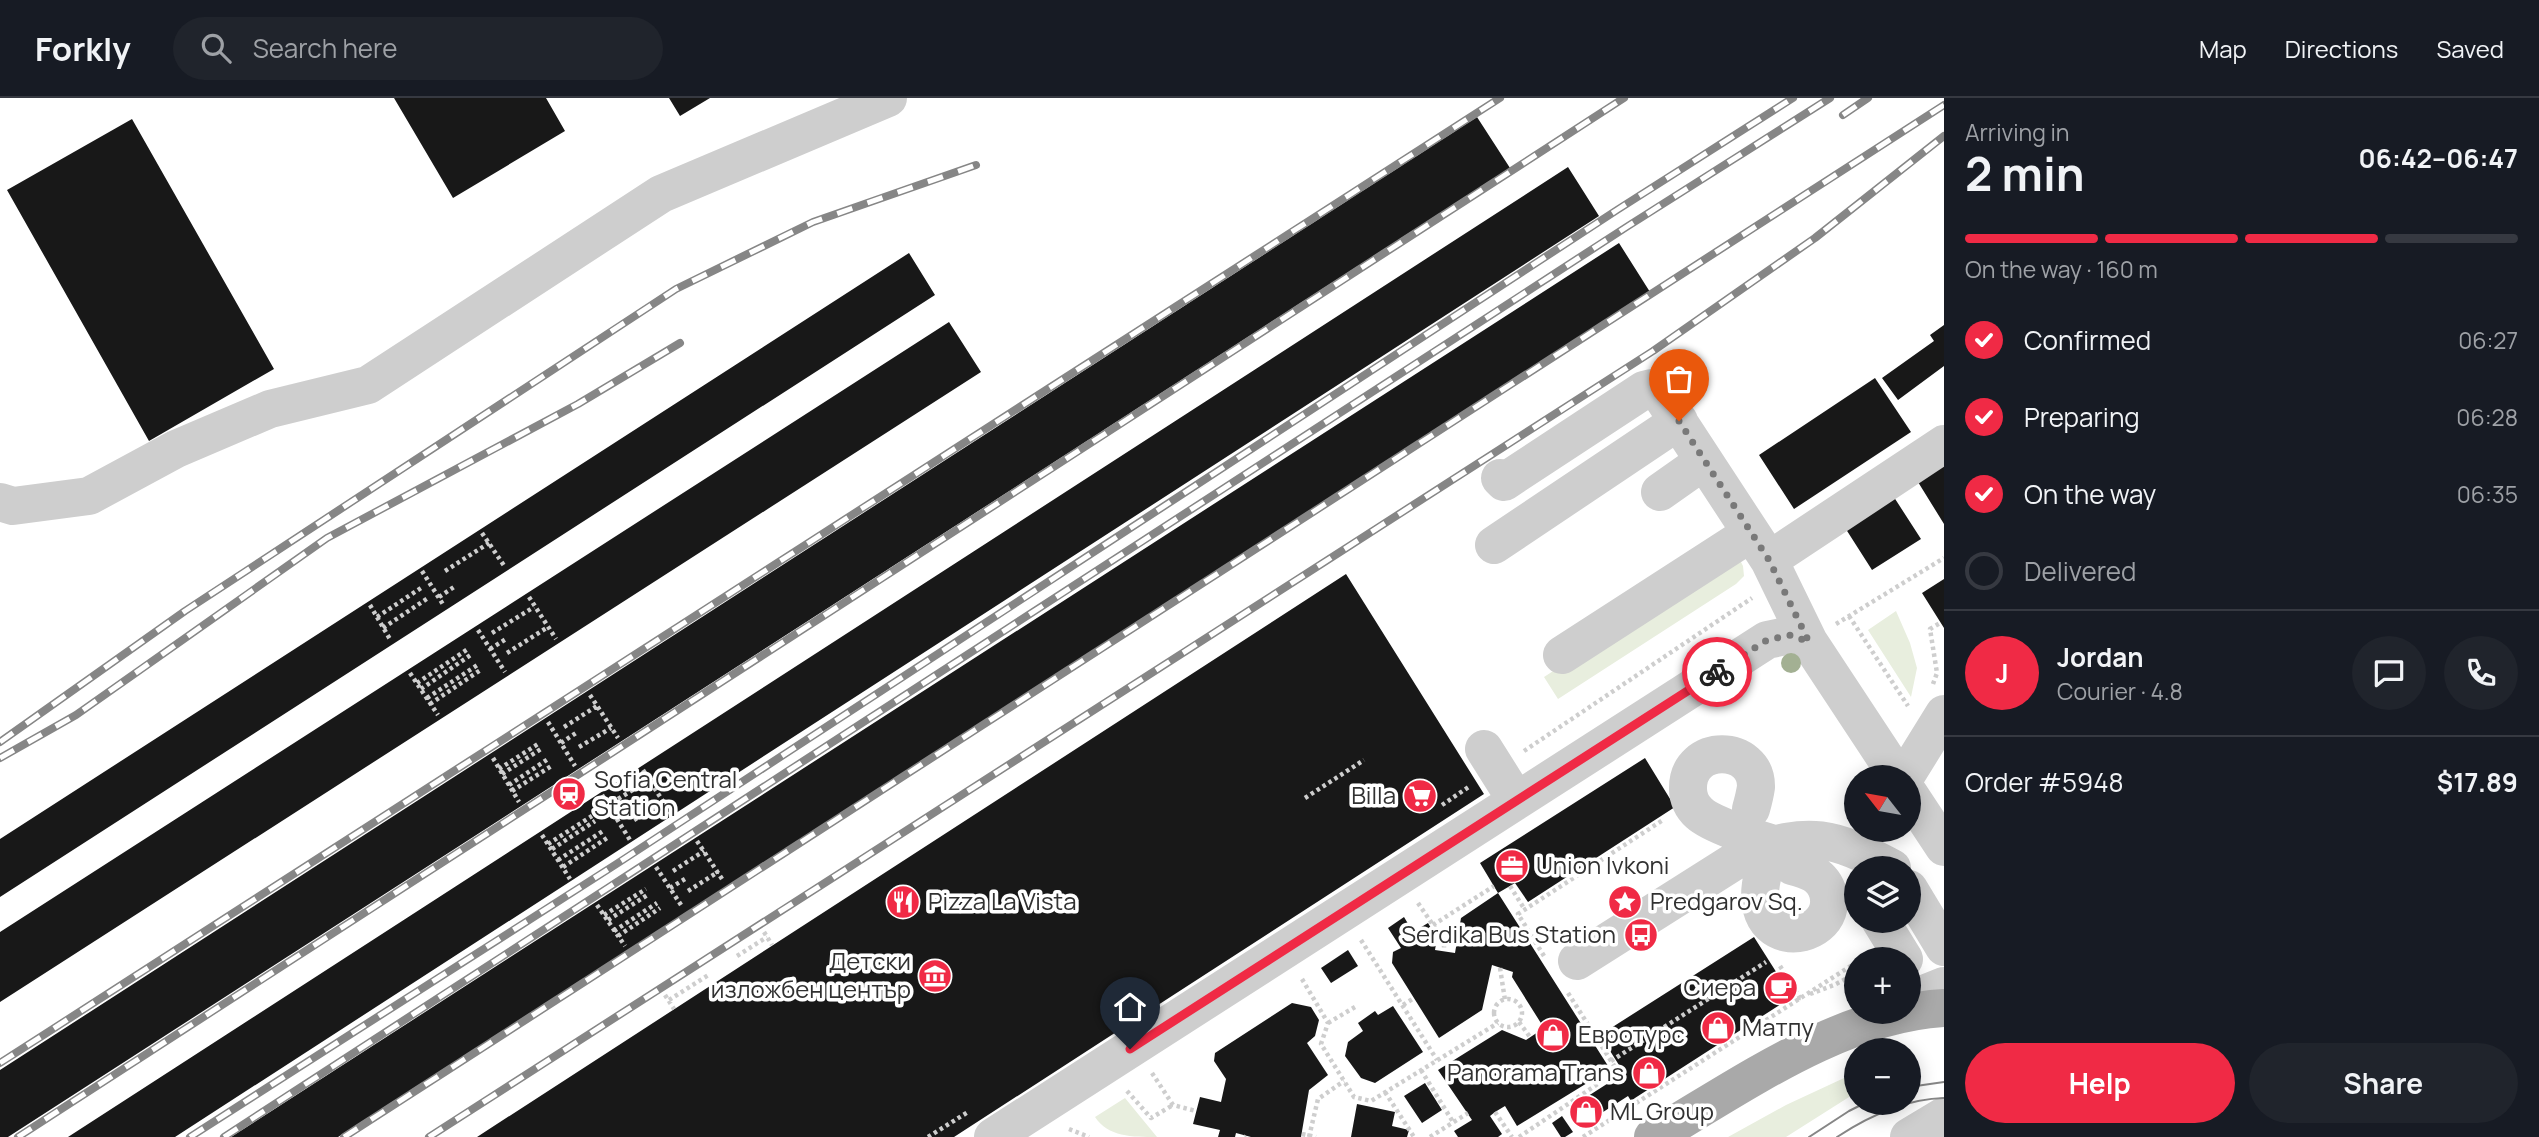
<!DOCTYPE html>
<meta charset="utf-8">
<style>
:root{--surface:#171b24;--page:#20242c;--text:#f1f3f6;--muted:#9ea1a6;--line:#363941;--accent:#f02a45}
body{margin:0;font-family:Manrope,sans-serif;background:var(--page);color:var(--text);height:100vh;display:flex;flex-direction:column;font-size:26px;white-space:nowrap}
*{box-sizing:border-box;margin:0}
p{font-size:23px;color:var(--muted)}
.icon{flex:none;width:38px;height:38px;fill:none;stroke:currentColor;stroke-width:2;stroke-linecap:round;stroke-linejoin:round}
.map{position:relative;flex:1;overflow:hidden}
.drawer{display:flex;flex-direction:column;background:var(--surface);width:595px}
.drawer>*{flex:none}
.needle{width:46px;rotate:301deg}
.fabs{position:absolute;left:1844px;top:667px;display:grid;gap:14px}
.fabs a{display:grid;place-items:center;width:77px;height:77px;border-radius:50%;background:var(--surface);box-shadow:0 4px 18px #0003;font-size:35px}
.pin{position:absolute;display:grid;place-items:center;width:60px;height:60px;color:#fff;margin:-72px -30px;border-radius:50% 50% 50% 0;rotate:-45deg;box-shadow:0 0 7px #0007}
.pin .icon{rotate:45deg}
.courier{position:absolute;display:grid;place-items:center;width:70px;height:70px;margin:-35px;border:5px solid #f02a45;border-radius:50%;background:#fff;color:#222;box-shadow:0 2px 9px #0007}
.summary em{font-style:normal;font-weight:700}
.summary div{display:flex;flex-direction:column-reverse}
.summary{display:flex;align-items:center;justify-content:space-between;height:119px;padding:0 21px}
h1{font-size:46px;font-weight:700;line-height:52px}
.bar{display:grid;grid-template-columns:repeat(4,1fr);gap:10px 7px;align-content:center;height:84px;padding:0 21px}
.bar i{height:9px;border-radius:5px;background:var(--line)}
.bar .selected{background:var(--accent)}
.bar p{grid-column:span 4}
.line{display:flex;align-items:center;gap:18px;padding:0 21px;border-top:2px solid var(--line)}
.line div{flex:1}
.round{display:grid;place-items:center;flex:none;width:74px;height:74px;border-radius:37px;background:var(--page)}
ol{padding:0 21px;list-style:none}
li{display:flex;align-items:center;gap:21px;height:77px}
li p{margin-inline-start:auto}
li .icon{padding:7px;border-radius:50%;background:var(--accent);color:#fff;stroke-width:4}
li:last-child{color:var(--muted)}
li i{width:38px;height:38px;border:4px solid var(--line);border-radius:50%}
.cta{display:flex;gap:14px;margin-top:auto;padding:14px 21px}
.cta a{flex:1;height:80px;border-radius:42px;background:var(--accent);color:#fff;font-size:28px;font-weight:700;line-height:80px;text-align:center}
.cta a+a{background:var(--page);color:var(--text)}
header{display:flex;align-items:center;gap:42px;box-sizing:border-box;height:98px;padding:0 35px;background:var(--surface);border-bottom:2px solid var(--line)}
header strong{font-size:33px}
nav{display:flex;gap:38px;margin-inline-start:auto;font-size:24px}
.search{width:490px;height:63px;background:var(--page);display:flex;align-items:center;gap:18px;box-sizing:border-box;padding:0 24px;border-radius:38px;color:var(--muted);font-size:26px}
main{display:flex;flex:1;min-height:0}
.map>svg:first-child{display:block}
.green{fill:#e8eede}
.building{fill:#181818}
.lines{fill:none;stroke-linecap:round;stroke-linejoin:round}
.path{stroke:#cecece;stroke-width:4.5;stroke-dasharray:3.5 3.5;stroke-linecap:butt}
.minor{stroke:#cecece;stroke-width:38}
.major{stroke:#a9a9a9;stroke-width:38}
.tram{stroke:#868686;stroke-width:2}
.rail-casing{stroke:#868686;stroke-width:8}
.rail{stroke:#fff;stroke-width:5;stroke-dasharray:16;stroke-linecap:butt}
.tree{fill:#a3b093}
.done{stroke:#797979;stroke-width:7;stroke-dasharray:0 12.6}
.route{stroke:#f02a45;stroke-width:9}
.labels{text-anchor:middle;stroke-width:7;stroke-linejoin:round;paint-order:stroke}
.poi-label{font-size:24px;fill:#313131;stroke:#fff;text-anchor:start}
</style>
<header>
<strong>Forkly</strong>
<div class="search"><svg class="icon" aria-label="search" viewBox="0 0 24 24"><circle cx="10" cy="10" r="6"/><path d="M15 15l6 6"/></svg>Search here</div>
<nav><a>Map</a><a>Directions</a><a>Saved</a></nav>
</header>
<main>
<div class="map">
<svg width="1944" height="1039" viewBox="0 0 1944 1039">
<rect width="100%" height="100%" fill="#fff"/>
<!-- green -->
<path class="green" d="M1736,454L1743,468L1744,478L1736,486L1558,601L1544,579Z
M1896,513L1910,545L1917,570L1911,599L1868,532Z
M1857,974V994L1786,1039H1728L1786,1007Z
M1125,1000L1157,1039C1132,1039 1108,1039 1095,1019Z"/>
<!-- building -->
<path class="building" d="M394,0H546L565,33L453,100Z
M669,0H710L680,18Z
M1477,19L1510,70L8,1039H0V972Z
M132,21L274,271L149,343L7,92Z
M1568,69L1599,118L175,1039H68Z
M1619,145L1650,194L338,1039H231Z
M909,155L935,197L0,799V741Z
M949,224L981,274L0,904V834Z
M1944,227V268L1898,302L1882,280L1934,243L1930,237Z
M1875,280L1911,334L1794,411L1759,357Z
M1944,367V426L1918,384Z
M1890,393L1921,441L1872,472L1842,425Z
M1346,476L1484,696L954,1039H477Z
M1944,481V530L1922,495Z
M1645,660L1675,709L1528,804L1515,785L1498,795L1480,765Z
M1498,795L1610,971L1517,1028L1505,1008L1495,1014L1490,1018L1502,1036L1498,1039H1458L1454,1033L1472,1022L1438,972L1502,932L1526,942L1544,930L1512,879L1513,874L1492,867L1482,912L1439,940L1392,865L1393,854L1401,850L1388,830L1404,819L1413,834L1428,825L1437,840L1435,852L1455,855L1461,820Z
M1754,839L1792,899L1635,1000L1631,1003L1628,998L1586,1025L1576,1009L1586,1002L1585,1000L1624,975L1600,937Z
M1348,852L1358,868L1331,885L1321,870Z
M1292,905L1311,909L1319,922L1315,938L1307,945L1328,977L1309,992L1301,1039H1251L1236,1035L1235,1039H1218L1220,1032L1193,1026L1200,999L1221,1004L1226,981L1214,963L1215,955Z
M1393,908L1423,954L1375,985L1361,980L1345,958L1348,944L1363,933L1358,925L1375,913L1378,917Z
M1425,985L1442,1012L1422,1025L1404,998Z
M1357,1006L1395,1014L1392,1028L1409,1032L1407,1039H1351Z
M1562,1018L1573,1034L1565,1039H1561L1552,1025Z"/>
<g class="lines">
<!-- path -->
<path class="path" d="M482,435L505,469
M422,473L444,508
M445,473L489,445
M439,499L454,489
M529,499L556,541
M370,507L391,543
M1849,518L1908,608
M377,519L421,490
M1836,526L1944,460
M383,530L428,500
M478,532L505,574
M492,535L534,509
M490,551L506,541
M507,555L548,529
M410,575L438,617
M417,585L468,551
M1933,586L1937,575L1930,531L1940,525
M421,591L472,556
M590,597L618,640
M427,600L479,566
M430,606L482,571
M548,624L575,668
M564,629L597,608
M561,645L576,635
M579,649L611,630
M1524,653L1752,500
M493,660L519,704
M499,671L538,646
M643,672L671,716
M502,676L541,651
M509,687L548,661
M512,693L553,667
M602,697L630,742
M1305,700L1364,662
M618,701L649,682
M1442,707L1470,688
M615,717L630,706
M634,722L663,704
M542,737L570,781
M697,743L724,784
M548,746L592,718
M552,751L595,723
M558,762L603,733
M563,769L607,740
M656,769L683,810
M673,773L704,753
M1510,788L1525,812
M670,790L685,781
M688,793L718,774
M1418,805L1444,843V853
M597,807L625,848
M604,817L646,791
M608,822L649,796
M1433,827L1494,788
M614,833L657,805
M764,834L772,847
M618,838L660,810
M1361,842L1437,962
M737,858L767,839
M1544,858L1518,816L1663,722
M1780,868L1800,900H1802
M1500,870L1505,902
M1302,881L1328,925L1321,946L1354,999L1371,1003L1498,925
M1568,895L1620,977
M1810,896L1834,887L1857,875
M665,897L674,911
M1494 915a14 14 0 1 1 28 0a14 14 0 1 1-28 0Z
M669,902L710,876
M1403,907L1414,900
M1519,924L1530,939
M1328,925L1355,909
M1611,963L1766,864
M1421,972L1453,1024
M1152,975L1173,1007L1196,1013
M1127,993L1151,1020L1173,1007
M1385,994L1414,1039
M1495,1014L1512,1039
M1069,1031L1089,1039
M1302,1036L1316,1039
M928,1039L968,1014
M1245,1039L1246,1038
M1309,1039L1318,1001L1344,983
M1430,1039L1468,1015
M1519,1039L1617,973
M1583,1039L1857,864"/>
<!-- minor -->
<path class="minor" d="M1500,380L1504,384L1644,292L1652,290L1659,294L1769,462L1809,544L1898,679
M1660,394L1704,363
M0,404L13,408L89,398L176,351L270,311L368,287L661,96L888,0
M1494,447L1679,323
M1769,462L1944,346
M1562,557L1751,435
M1484,651L1516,702
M1905,679L1944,616
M1909,696L1944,749
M1751,711C1753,704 1755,696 1756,689C1757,646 1687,644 1688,691C1688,700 1692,709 1699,715C1712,727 1756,741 1774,746C1720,862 1842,850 1828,795C1823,777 1808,772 1792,768
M1909,791L1944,849
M1880,822L1904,861
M1577,863L1746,756C1810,732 1833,739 1892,770
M1909,902L1944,888
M993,1039L1767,542L1791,537L1809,544
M1909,1039L1944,1018"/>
<!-- major -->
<path class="major" d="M1653,1039C1741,988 1840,916 1944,910"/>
<!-- tram -->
<path class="tram" d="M1909,989L1944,984
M1809,1039L1849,1013L1867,1004
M1837,1039C1869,1018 1905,1001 1944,1000"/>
<!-- rail casing -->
<g class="rail-casing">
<path id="rail" d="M1843,17L1868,0
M0,644L185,513L676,191L813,124L976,67
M0,660L76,617L327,440L578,306L680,245
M0,965L1500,0
M18,1039L1624,0
M190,1039L618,765L1617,112L1793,0
M224,1039L1628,128L1830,0
M344,1039L1944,7
M429,1039L1653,253L1815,140L1944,38"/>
</g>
<!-- rail -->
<use href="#rail" class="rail"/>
</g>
<!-- trees -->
<circle class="tree" cx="1791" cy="565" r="10"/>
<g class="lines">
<!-- done -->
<path class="done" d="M1679,323L1769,462L1809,544L1791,537L1767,542L1717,574"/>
<!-- route -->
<path class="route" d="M1130,951L1717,574"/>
</g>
<!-- icons -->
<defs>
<g id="station-disc" transform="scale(1.75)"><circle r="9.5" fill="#f02a45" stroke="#fff"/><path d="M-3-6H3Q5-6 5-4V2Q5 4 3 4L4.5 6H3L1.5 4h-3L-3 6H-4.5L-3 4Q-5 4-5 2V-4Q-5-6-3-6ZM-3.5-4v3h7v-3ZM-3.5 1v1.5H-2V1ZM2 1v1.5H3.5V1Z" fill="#fff"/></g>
<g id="supermarket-disc" transform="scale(1.75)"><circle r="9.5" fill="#f02a45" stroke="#fff"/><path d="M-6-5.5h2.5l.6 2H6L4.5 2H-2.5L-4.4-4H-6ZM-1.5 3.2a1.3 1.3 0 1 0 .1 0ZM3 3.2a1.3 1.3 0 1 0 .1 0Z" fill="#fff"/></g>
<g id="office-disc" transform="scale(1.75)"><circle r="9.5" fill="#f02a45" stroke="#fff"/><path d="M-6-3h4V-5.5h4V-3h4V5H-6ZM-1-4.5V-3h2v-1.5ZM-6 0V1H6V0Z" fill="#fff"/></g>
<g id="restaurant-disc" transform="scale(1.75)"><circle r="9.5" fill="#f02a45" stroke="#fff"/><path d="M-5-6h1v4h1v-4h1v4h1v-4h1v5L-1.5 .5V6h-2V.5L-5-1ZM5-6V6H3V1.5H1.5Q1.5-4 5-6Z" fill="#fff"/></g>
<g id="sight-disc" transform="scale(1.75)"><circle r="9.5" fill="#f02a45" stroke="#fff"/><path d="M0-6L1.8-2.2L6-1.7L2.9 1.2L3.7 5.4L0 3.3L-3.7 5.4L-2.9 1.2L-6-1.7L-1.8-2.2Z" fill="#fff"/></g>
<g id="bus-disc" transform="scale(1.75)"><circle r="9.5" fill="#f02a45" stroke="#fff"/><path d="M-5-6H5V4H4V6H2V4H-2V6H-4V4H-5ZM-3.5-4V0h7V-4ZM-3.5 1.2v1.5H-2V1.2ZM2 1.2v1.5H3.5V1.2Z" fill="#fff"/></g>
<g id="museum-disc" transform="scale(1.75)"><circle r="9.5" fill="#f02a45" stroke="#fff"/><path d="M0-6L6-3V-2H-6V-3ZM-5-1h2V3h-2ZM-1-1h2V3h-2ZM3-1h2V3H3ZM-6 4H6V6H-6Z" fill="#fff"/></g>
<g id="cafe-disc" transform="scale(1.75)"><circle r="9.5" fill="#f02a45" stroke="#fff"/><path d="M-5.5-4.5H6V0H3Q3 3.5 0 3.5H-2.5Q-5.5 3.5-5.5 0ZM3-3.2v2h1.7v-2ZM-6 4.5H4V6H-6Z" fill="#fff"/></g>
<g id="shop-disc" transform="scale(1.75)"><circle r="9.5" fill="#f02a45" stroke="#fff"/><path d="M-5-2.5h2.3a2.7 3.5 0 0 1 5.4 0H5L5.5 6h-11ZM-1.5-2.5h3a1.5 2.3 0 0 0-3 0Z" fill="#fff"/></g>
</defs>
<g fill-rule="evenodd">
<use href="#station-disc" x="569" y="696"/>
<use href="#supermarket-disc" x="1420" y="698"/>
<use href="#office-disc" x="1512" y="768"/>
<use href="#restaurant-disc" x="903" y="804"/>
<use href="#sight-disc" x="1625" y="804"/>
<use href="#bus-disc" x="1641" y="837"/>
<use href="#museum-disc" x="935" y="878"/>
<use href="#cafe-disc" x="1781" y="890"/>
<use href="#shop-disc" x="1718" y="930"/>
<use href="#shop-disc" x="1553" y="937"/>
<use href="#shop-disc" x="1649" y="975"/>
<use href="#shop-disc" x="1586" y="1014"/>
</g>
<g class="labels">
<!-- poi labels -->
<g class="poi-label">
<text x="594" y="690">Sofia Central<tspan x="594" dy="28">Station</tspan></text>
<text x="1396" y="706" text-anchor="end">Billa</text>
<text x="1536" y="776">Union Ivkoni</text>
<text x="928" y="812">Pizza La Vista</text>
<text x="1650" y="812">Predgarov Sq.</text>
<text x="1616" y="845" text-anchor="end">Serdika Bus Station</text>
<text x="911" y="872" text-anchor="end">Детски<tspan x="911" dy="28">изложбен център</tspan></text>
<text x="1756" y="898" text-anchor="end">Сиера</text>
<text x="1742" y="938">Матпу</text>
<text x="1578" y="945">Евротурс</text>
<text x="1624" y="983" text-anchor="end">Panorama Trans</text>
<text x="1610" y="1022">ML Group</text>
</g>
</g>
</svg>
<div class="fabs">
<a><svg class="needle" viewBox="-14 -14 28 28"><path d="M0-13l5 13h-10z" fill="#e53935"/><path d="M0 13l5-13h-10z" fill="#9ea1a6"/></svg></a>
<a><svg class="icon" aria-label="layers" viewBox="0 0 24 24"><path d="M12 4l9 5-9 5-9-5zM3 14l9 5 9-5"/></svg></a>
<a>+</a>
<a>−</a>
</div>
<div class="pin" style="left:1679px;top:323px;background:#ea580c"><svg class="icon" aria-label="bag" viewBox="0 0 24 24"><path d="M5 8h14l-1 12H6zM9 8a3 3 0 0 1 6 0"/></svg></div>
<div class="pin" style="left:1130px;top:951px;background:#1f2937"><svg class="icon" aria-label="home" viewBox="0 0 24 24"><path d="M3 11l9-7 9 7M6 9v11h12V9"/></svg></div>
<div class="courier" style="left:1717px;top:574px"><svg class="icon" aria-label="bike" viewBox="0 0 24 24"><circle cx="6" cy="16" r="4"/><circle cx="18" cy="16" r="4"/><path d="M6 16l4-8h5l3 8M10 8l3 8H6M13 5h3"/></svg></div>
</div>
<section class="drawer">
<div class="summary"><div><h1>2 min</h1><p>Arriving in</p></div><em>06:42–06:47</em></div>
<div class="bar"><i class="selected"></i><i class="selected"></i><i class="selected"></i><i></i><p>On the way · 160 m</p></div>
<ol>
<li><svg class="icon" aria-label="check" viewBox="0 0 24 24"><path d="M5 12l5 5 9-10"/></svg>Confirmed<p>06:27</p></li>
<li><svg class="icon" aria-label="check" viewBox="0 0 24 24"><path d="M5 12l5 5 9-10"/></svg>Preparing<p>06:28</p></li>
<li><svg class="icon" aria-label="check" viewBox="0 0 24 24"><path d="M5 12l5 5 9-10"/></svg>On the way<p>06:35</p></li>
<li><i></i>Delivered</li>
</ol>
<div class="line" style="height:126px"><b class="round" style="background:var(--accent);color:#fff">J</b><div><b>Jordan</b><p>Courier · 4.8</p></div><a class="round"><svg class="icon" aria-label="chat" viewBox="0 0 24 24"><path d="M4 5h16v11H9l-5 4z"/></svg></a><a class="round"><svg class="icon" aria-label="phone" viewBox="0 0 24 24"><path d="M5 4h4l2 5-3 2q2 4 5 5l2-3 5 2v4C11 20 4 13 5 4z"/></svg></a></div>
<div class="line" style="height:91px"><div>Order #5948</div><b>$17.89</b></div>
<div class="cta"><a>Help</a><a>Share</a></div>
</section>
</main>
